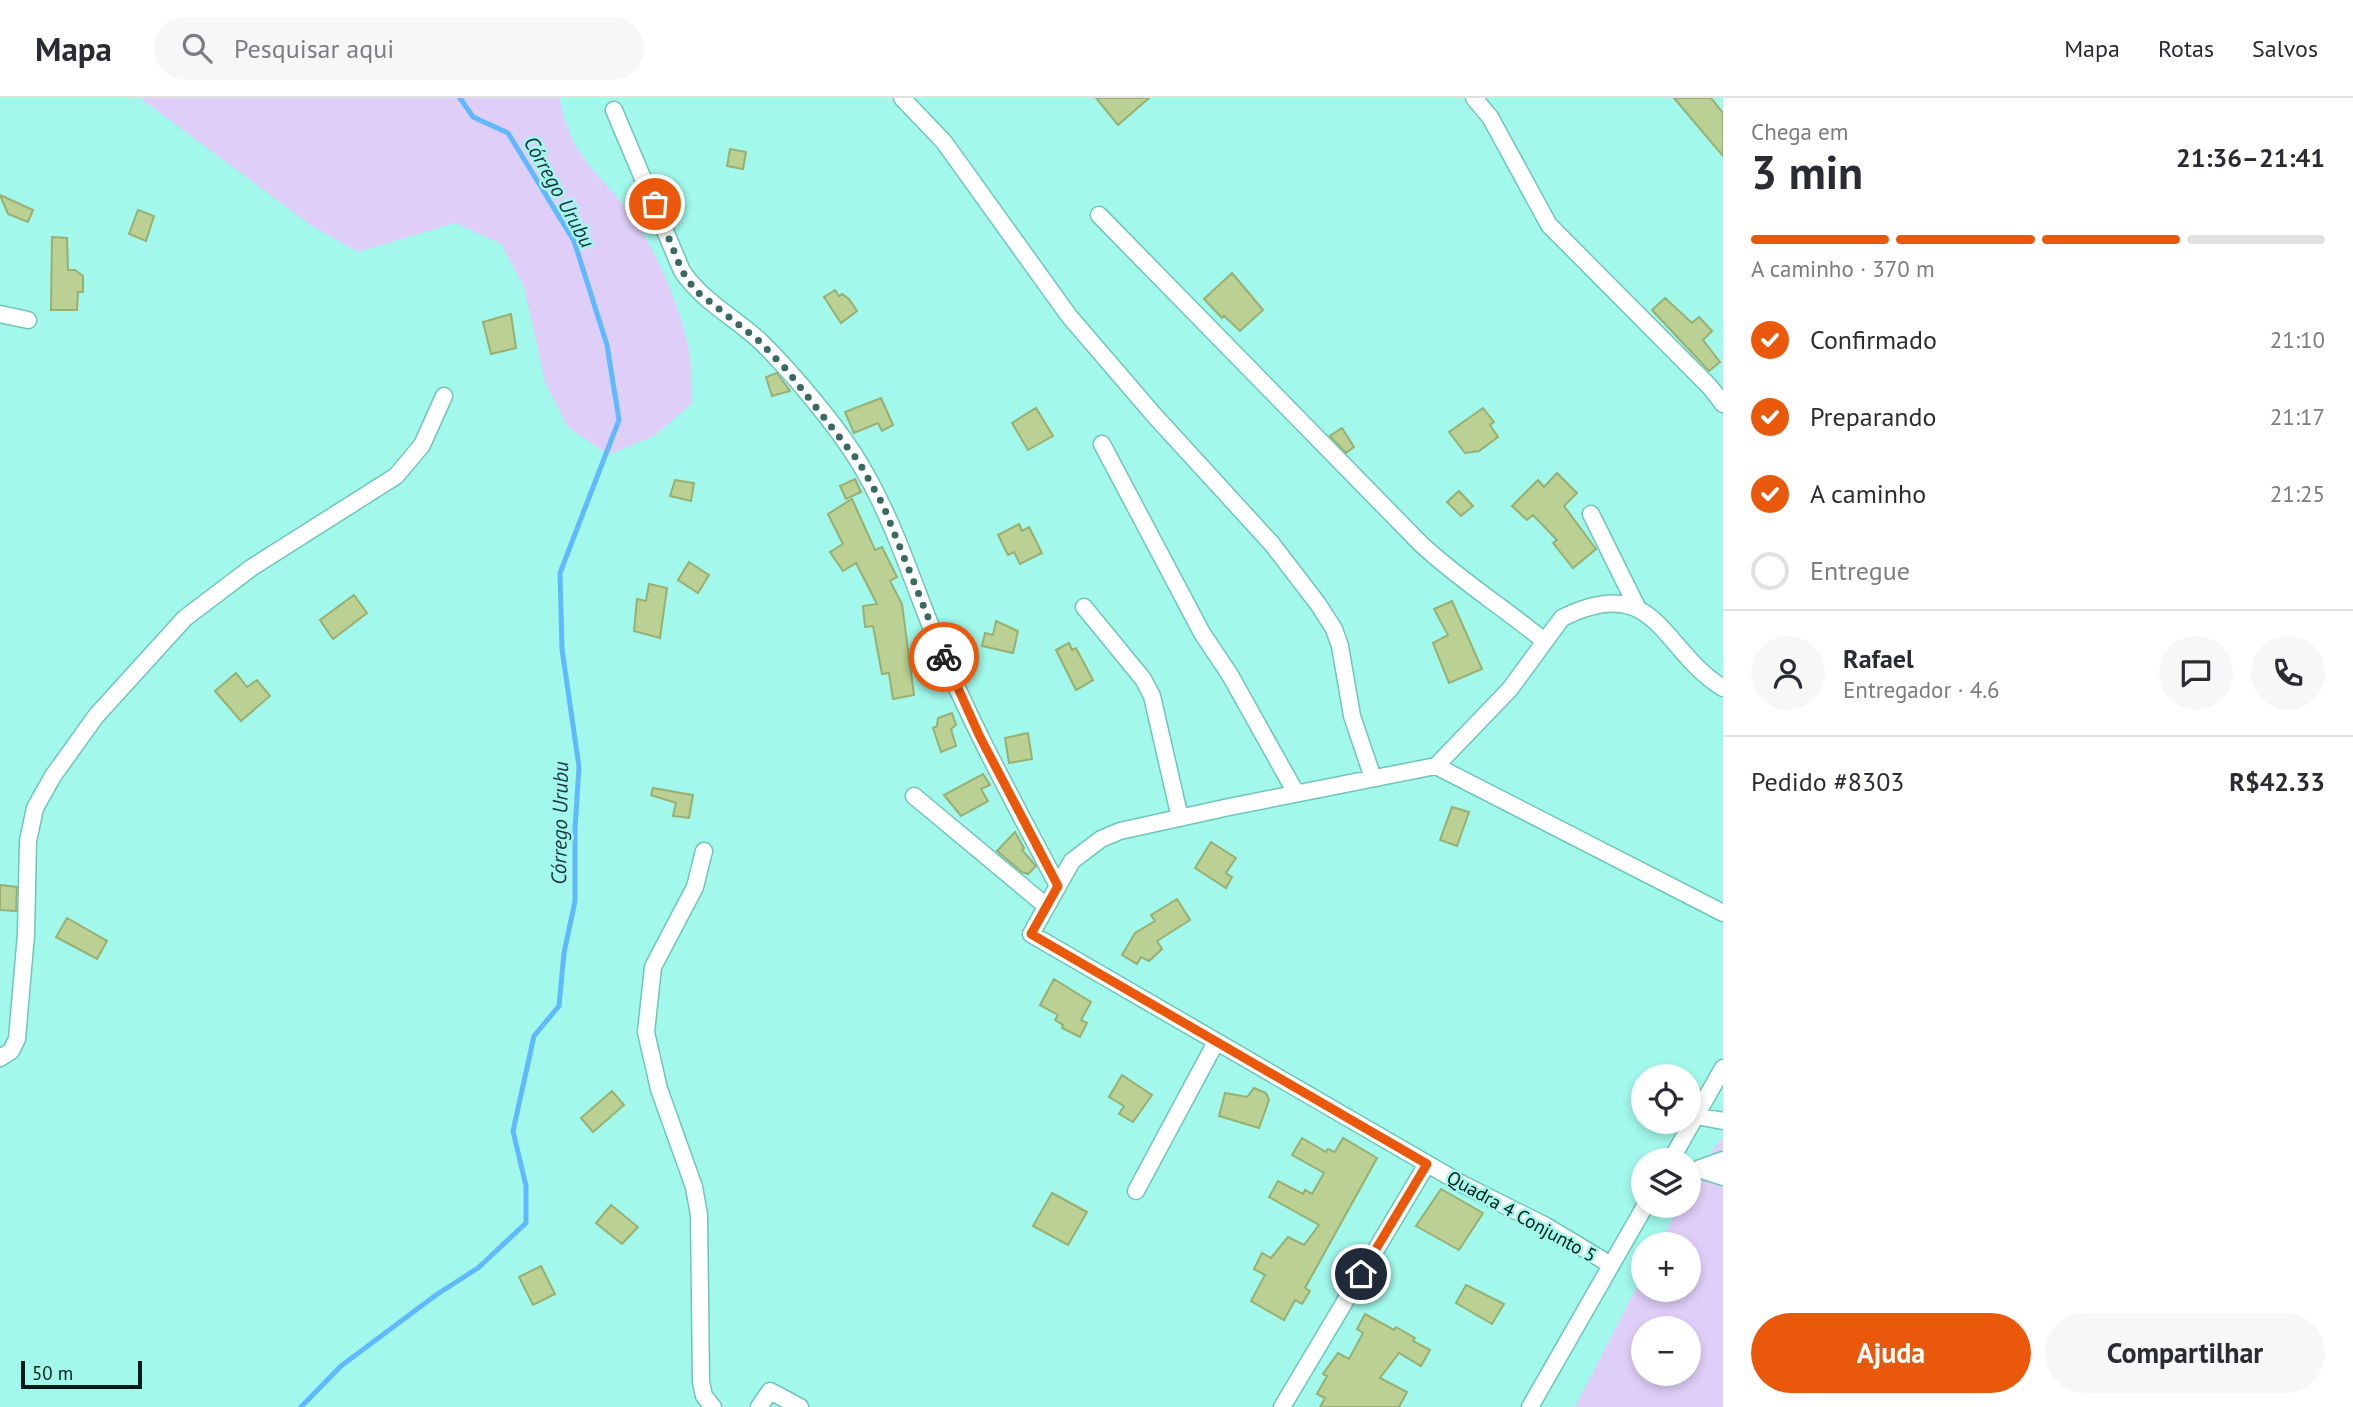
<!DOCTYPE html>
<html lang="pt">
<meta charset="utf-8">
<style>
:root{--surface:#fff;--page:#f7f7f7;--text:#2b2b33;--muted:#7c7c81;--line:#e1e1e2;--accent:#ea580c}
body{margin:0;font-family:"PT Sans",sans-serif;background:var(--page);color:var(--text);height:100vh;display:flex;flex-direction:column;font-size:26px;white-space:nowrap}
*{box-sizing:border-box;margin:0}
p{font-size:23px;color:var(--muted)}
.icon{flex:none;width:38px;height:38px;fill:none;stroke:currentColor;stroke-width:2;stroke-linecap:round;stroke-linejoin:round}
.map{position:relative;flex:1;overflow:hidden}
.panel{display:flex;flex-direction:column;background:var(--surface);width:630px}
.panel>*{flex:none}
.controls{position:absolute;left:1631px;top:966px;display:grid;gap:14px}
.controls a{display:grid;place-items:center;width:70px;height:70px;border-radius:50%;background:var(--surface);box-shadow:0 4px 10px #0003;font-size:35px}
.scale{position:absolute;left:21px;bottom:18px;width:121px;box-sizing:border-box;padding-left:7px;border:4px solid #011c18;border-top:0;font-size:19px;line-height:24px;white-space:nowrap;color:#011c18;-webkit-text-stroke:5px #a1f8eb;paint-order:stroke}
.pin{position:absolute;display:grid;place-items:center;width:60px;height:60px;color:#fff;margin:-30px;border:4px solid #fff;border-radius:50%;box-shadow:0 2px 7px #0007}
.courier{position:absolute;display:grid;place-items:center;width:70px;height:70px;margin:-35px;border:5px solid #ea580c;border-radius:50%;background:#fff;color:#222;box-shadow:0 2px 9px #0007}
.summary em{font-style:normal;font-weight:700}
.summary div{display:flex;flex-direction:column-reverse}
.summary{display:flex;align-items:center;justify-content:space-between;height:119px;padding:0 28px}
h1{font-size:46px;font-weight:700;line-height:52px}
.bar{display:grid;grid-template-columns:repeat(4,1fr);gap:10px 7px;align-content:center;height:84px;padding:0 28px}
.bar i{height:9px;border-radius:5px;background:var(--line)}
.bar .active{background:var(--accent)}
.bar p{grid-column:span 4}
.line{display:flex;align-items:center;gap:18px;padding:0 28px;border-top:2px solid var(--line)}
.line div{flex:1}
.round{display:grid;place-items:center;flex:none;width:74px;height:74px;border-radius:37px;background:var(--page)}
ol{padding:0 28px;list-style:none}
li{display:flex;align-items:center;gap:21px;height:77px}
li p{margin-inline-start:auto}
li .icon{padding:7px;border-radius:50%;background:var(--accent);color:#fff;stroke-width:4}
li:last-child{color:var(--muted)}
li i{width:38px;height:38px;border:4px solid var(--line);border-radius:50%}
.action{display:flex;gap:14px;margin-top:auto;padding:14px 28px}
.action a{flex:1;height:80px;border-radius:42px;background:var(--accent);color:#fff;font-size:28px;font-weight:700;line-height:80px;text-align:center}
.action a+a{background:var(--page);color:var(--text)}
header{display:flex;align-items:center;gap:42px;box-sizing:border-box;height:98px;padding:0 35px;background:var(--surface);border-bottom:2px solid var(--line)}
header strong{font-size:33px}
nav{display:flex;gap:38px;margin-inline-start:auto;font-size:24px}
.search{width:490px;height:63px;background:var(--page);display:flex;align-items:center;gap:18px;box-sizing:border-box;padding:0 24px;border-radius:38px;color:var(--muted);font-size:26px}
main{display:flex;flex:1;min-height:0}
.map>svg:first-child{display:block}
.green{fill:#dfcef8;fill-rule:evenodd}
.lines{fill:none;stroke-linecap:round;stroke-linejoin:round}
.stream{stroke:#5fb9fe;stroke-width:5}
.building{fill:#bbd193;stroke:#99ae71;stroke-width:2}
.minor-casing{stroke:#6fc5b9;stroke-width:19}
.minor{stroke:#fff;stroke-width:16}
.done{stroke:#396962;stroke-width:7;stroke-dasharray:0 12.6}
.route{stroke:#ea580c;stroke-width:9}
.labels{text-anchor:middle;stroke-width:5;stroke-linejoin:round;paint-order:stroke}
.street-label{font-size:19px;fill:#011c18;stroke:#a1f8eb}
.water-label{font-size:21px;font-style:italic;fill:#1c3040;stroke:#a1f8eb}
</style>
<header>
<strong>Mapa</strong>
<div class="search"><svg class="icon" aria-label="search" viewBox="0 0 24 24"><circle cx="10" cy="10" r="6"/><path d="M15 15l6 6"/></svg>Pesquisar aqui</div>
<nav><a>Mapa</a><a>Rotas</a><a>Salvos</a></nav>
</header>
<main>
<div class="map">
<svg width="1723" height="1309" viewBox="0 0 1723 1309">
<rect width="100%" height="100%" fill="#a1f8eb"/>
<!-- green -->
<path class="green" d="M140,0H560C569,55 593,69 625,109C655,148 678,203 689,251C692,268 691,288 692,305L654,338L608,357L568,329L545,284L524,189L501,146L455,125L358,154L312,128Z
M1723,1039V1309H1575L1643,1177V1192H1689V1146H1659L1679,1108H1689C1689,1079 1706,1061 1723,1039ZM1643,1230H1689V1276H1643Z"/>
<g class="lines">
<!-- stream -->
<path class="stream" d="M301,1309L341,1268L436,1197L478,1170L526,1125V1088L513,1033L534,938L559,908L564,855L575,803V731L579,669L562,551L560,475L619,322L607,247L574,143L508,35L473,19L460,0"/>
</g>
<!-- building -->
<path class="building" d="M1096,0H1149L1118,27Z
M1674,0H1711L1723,15V58Z
M730,51L746,54L743,71L727,68Z
M0,97L33,112L28,124L8,116Z
M138,112L154,118L146,143L129,136Z
M52,139L67,140L68,172H75L83,178V194H78L77,212H51Z
M1232,175L1263,212L1240,233L1224,218L1222,220L1204,201Z
M835,192L839,198L842,196L849,201L857,213L841,225L824,199Z
M1665,200L1692,225L1699,219L1712,233L1703,242L1720,264L1709,273L1652,212Z
M511,216L516,250L491,256L483,224Z
M777,275L790,293L772,298L766,279Z
M881,300L893,327L882,333L878,325L854,335L845,314Z
M1036,310L1053,338L1028,352L1012,325Z
M1483,310L1494,324L1490,327L1498,339L1479,353L1465,355L1449,334Z
M1342,330L1354,349L1346,355L1330,338Z
M1557,375L1577,395L1564,408L1596,451L1573,470L1553,445L1557,442L1533,417L1527,422L1512,408L1538,382L1544,389Z
M855,381L861,394L846,401L840,388Z
M675,382L694,385L691,403L670,398Z
M1459,393L1473,408L1461,418L1447,404Z
M852,401L875,452L882,449L897,479L890,483L902,506L914,597L893,601L889,575L882,576L873,528L865,529L863,508L877,506L856,465L843,473L830,454L843,446L828,416Z
M1019,426L1022,433L1029,429L1042,455L1020,466L1014,454L1008,457L998,437Z
M689,464L709,477L698,495L678,482Z
M649,486L667,490L660,540L634,533L637,501L646,503Z
M354,497L367,515L333,541L320,522Z
M1452,503L1482,571L1449,585L1433,545L1448,537L1434,511Z
M996,523L1018,533L1013,555L982,548L985,535L993,537Z
M1069,545L1072,552L1076,550L1093,582L1076,592L1056,552Z
M236,575L247,589L257,582L270,598L241,623L215,593Z
M952,615L956,627L951,631L956,648L941,654L933,630L937,628L938,620Z
M1028,635L1032,661L1009,665L1005,640Z
M983,676L990,687L981,691L988,703L961,718L944,697Z
M653,690L693,697L689,720L673,718L676,705L651,697Z
M1452,709L1469,714L1457,748L1440,742Z
M1015,734L1024,750L1022,752L1036,768L1028,776L1022,774L997,753Z
M1211,744L1236,760L1226,775L1232,779L1226,790L1195,770Z
M0,787L17,789L16,813L0,812Z
M1177,801L1190,822L1157,843L1162,851L1149,863L1141,859L1137,866L1122,857L1135,835L1155,823L1151,817Z
M67,820L107,843L97,861L56,839Z
M1054,881L1091,904L1081,922L1087,925L1080,939L1062,930L1063,927L1055,922L1058,917L1040,907Z
M1122,977L1152,997L1133,1024L1119,1016L1124,1008L1109,999Z
M1254,990L1266,995L1269,1002L1259,1030L1219,1018L1225,995L1247,999Z
M612,993L624,1007L593,1034L581,1020Z
M1302,1040L1326,1054L1328,1051L1335,1054L1343,1040L1377,1060L1305,1190L1310,1193L1302,1206L1295,1202L1284,1222L1251,1203L1265,1177L1254,1171L1262,1155L1271,1160L1288,1139L1304,1147L1319,1127L1269,1099L1278,1083L1303,1096L1305,1092L1312,1096L1324,1075L1292,1057Z
M1441,1091L1483,1115L1459,1152L1416,1128Z
M1052,1095L1087,1114L1068,1147L1033,1128Z
M611,1107L638,1129L622,1146L596,1125Z
M541,1168L555,1196L533,1207L519,1179Z
M1466,1187L1504,1206L1492,1226L1456,1205Z
M1365,1216L1394,1232L1396,1229L1415,1240L1413,1243L1430,1252L1421,1268L1399,1255L1380,1280L1407,1294L1399,1309H1320L1325,1300L1317,1296L1327,1278L1323,1276L1338,1255L1349,1261L1363,1235L1357,1231Z"/>
<g class="lines">
<!-- minor casing -->
<g class="minor-casing">
<path id="minor" d="M902,0L944,44L1069,218L1154,317L1272,446L1318,506L1334,531L1340,548L1352,618L1373,680
M1474,0L1490,19L1549,127L1710,289L1723,306
M614,12L682,173C703,204 733,218 760,243C791,273 838,329 860,366C894,422 913,486 938,546C972,629 1016,708 1058,788
M1099,117L1420,445C1458,481 1503,509 1543,542
M0,216L28,222
M1102,346L1202,535L1230,577L1296,695
M1591,416L1637,509
M1084,509L1143,581L1152,598L1180,720
M1436,668L1723,815
M914,698L1046,808
M704,753L695,789L653,869L646,934L659,991L694,1089L699,1117L701,1284L704,1298L713,1309
M0,960L11,953L17,941L26,836L28,743L35,710L53,678L96,618L185,520L251,470L396,378L422,347L444,298
M1696,1018L1723,1023
M1671,1062L1723,970
M1723,1062L1698,1071L1723,1079
M1136,1093L1216,944
M1611,1167L1546,1128L1462,1086L1031,836L1072,763L1101,741L1120,733L1229,709L1436,668L1510,591L1562,520C1657,473 1660,551 1723,590
M759,1309L770,1293L800,1309
M1282,1309L1427,1066
M1530,1309L1645,1108"/>
</g>
<!-- minor -->
<use href="#minor" class="minor"/>
</g>
<g class="lines">
<!-- done -->
<path class="done" d="M655,106L682,173L695,192L758,242L786,271L859,364L883,407L944,559"/>
<!-- route -->
<path class="route" d="M944,559L980,639L1058,788L1031,836L1427,1066L1361,1176"/>
</g>
<g class="labels">
<!-- street labels -->
<g class="street-label">
<text transform="translate(1522 1118) rotate(29)" y="7">Quadra 4 Conjunto 5</text>
</g>
<!-- water labels -->
<g class="water-label">
<text transform="translate(559 94) rotate(61)" y="7">Córrego Urubu</text>
<text transform="translate(560 725) rotate(-89)" y="7">Córrego Urubu</text>
</g>
</g>
</svg>
<div class="controls">
<a><svg class="icon" aria-label="locate" viewBox="0 0 24 24"><circle cx="12" cy="12" r="6"/><path d="M12 2v4M12 18v4M2 12h4M18 12h4"/></svg></a>
<a><svg class="icon" aria-label="layers" viewBox="0 0 24 24"><path d="M12 4l9 5-9 5-9-5zM3 14l9 5 9-5"/></svg></a>
<a>+</a>
<a>−</a>
</div>
<div class="scale">50 m</div>
<div class="pin" style="left:655px;top:106px;background:#ea580c"><svg class="icon" aria-label="bag" viewBox="0 0 24 24"><path d="M5 8h14l-1 12H6zM9 8a3 3 0 0 1 6 0"/></svg></div>
<div class="pin" style="left:1361px;top:1176px;background:#1f2937"><svg class="icon" aria-label="home" viewBox="0 0 24 24"><path d="M3 11l9-7 9 7M6 9v11h12V9"/></svg></div>
<div class="courier" style="left:944px;top:559px"><svg class="icon" aria-label="bike" viewBox="0 0 24 24"><circle cx="6" cy="16" r="4"/><circle cx="18" cy="16" r="4"/><path d="M6 16l4-8h5l3 8M10 8l3 8H6M13 5h3"/></svg></div>
</div>
<section class="panel">
<div class="summary"><div><h1>3 min</h1><p>Chega em</p></div><em>21:36–21:41</em></div>
<div class="bar"><i class="active"></i><i class="active"></i><i class="active"></i><i></i><p>A caminho · 370 m</p></div>
<ol>
<li><svg class="icon" aria-label="check" viewBox="0 0 24 24"><path d="M5 12l5 5 9-10"/></svg>Confirmado<p>21:10</p></li>
<li><svg class="icon" aria-label="check" viewBox="0 0 24 24"><path d="M5 12l5 5 9-10"/></svg>Preparando<p>21:17</p></li>
<li><svg class="icon" aria-label="check" viewBox="0 0 24 24"><path d="M5 12l5 5 9-10"/></svg>A caminho<p>21:25</p></li>
<li><i></i>Entregue</li>
</ol>
<div class="line" style="height:126px"><a class="round"><svg class="icon" aria-label="person" viewBox="0 0 24 24"><circle cx="12" cy="8" r="4"/><path d="M4 21q1-7 8-7t8 7"/></svg></a><div><b>Rafael</b><p>Entregador · 4.6</p></div><a class="round"><svg class="icon" aria-label="chat" viewBox="0 0 24 24"><path d="M4 5h16v11H9l-5 4z"/></svg></a><a class="round"><svg class="icon" aria-label="phone" viewBox="0 0 24 24"><path d="M5 4h4l2 5-3 2q2 4 5 5l2-3 5 2v4C11 20 4 13 5 4z"/></svg></a></div>
<div class="line" style="height:91px"><div>Pedido #8303</div><b>R$42.33</b></div>
<div class="action"><a>Ajuda</a><a>Compartilhar</a></div>
</section>
</main>
